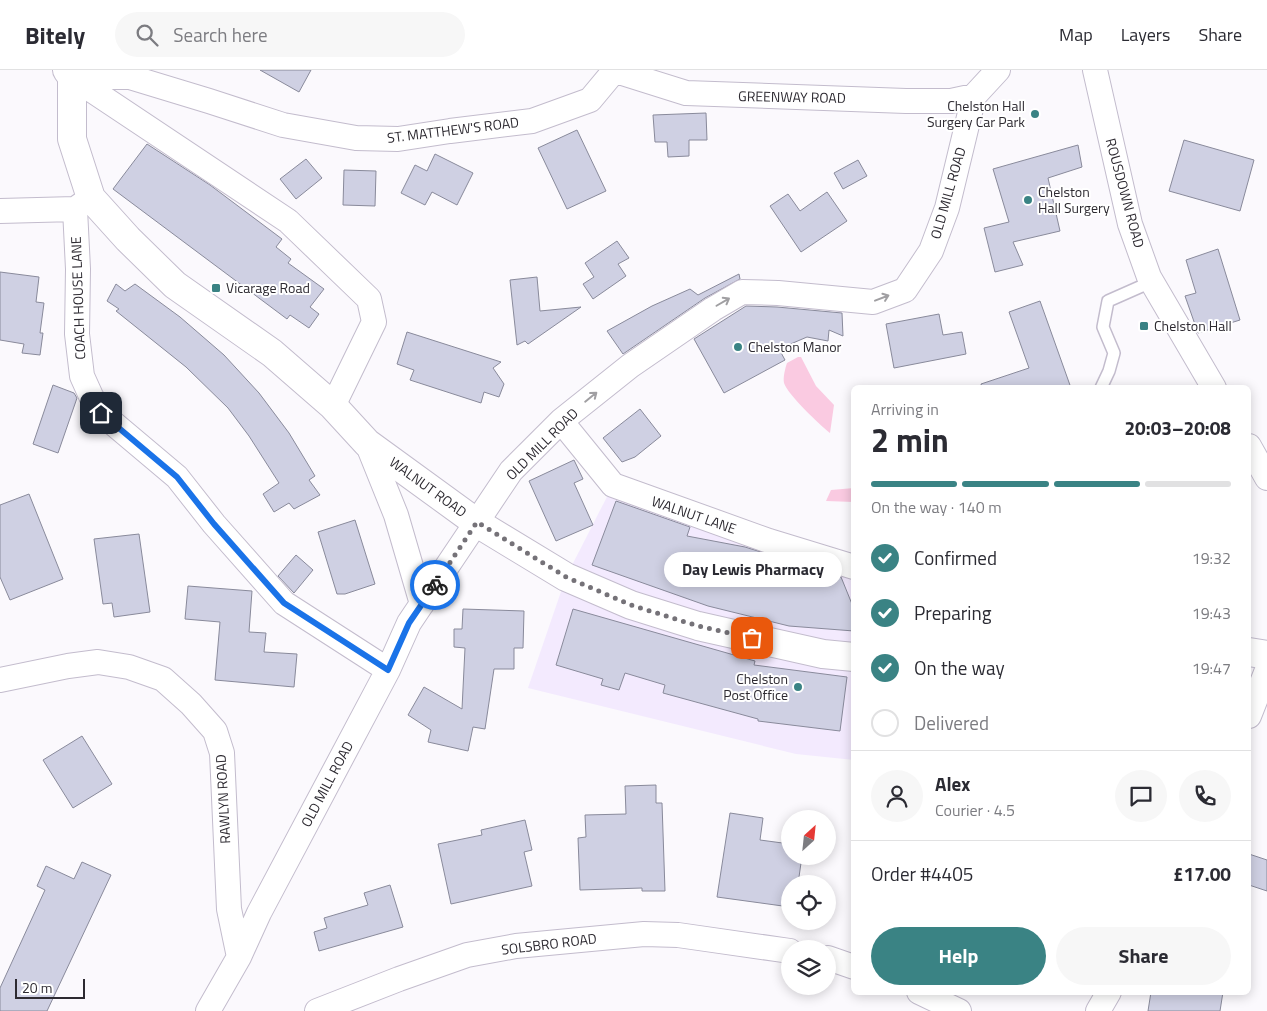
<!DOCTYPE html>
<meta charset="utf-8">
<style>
:root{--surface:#fff;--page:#f7f7f7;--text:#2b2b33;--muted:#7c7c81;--line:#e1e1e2;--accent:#3a8384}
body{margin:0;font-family:"Titillium Web",sans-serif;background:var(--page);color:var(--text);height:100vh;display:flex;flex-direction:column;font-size:19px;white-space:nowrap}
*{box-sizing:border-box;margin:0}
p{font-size:16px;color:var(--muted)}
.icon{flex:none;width:28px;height:28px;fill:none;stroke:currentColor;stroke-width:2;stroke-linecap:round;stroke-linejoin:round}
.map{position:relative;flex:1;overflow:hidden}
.side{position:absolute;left:851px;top:315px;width:400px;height:610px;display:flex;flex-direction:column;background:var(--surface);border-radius:8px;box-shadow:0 2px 12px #0003}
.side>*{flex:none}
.needle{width:32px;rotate:27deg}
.tools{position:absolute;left:781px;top:740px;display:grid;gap:10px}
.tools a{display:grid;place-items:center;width:55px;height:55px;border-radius:50%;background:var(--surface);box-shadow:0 2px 12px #0003;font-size:25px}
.scale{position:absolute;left:15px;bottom:12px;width:70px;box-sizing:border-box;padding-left:5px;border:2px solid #2d2a31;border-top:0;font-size:14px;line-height:18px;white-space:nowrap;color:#2d2a31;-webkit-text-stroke:4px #fff;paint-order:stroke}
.pin{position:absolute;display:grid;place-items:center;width:42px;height:42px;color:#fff;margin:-21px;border-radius:10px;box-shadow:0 2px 8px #0006}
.courier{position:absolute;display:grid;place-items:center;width:50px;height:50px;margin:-25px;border:4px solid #1a73e8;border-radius:50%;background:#fff;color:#222;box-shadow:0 1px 6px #0007}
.bubble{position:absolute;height:35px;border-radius:18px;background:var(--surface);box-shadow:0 2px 12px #0003;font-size:16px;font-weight:700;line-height:35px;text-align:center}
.overview em{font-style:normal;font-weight:700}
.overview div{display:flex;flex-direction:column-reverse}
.overview{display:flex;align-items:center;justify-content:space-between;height:85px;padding:0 20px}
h1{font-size:32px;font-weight:700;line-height:38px}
.bar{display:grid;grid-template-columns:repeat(4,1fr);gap:8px 5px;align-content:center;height:60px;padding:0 20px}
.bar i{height:6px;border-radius:4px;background:var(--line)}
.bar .selected{background:var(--accent)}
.bar p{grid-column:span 4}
.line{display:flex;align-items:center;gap:12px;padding:0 20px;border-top:1px solid var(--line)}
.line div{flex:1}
.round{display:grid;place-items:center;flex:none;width:52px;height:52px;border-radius:26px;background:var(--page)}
ol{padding:0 20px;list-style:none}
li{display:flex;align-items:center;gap:15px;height:55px}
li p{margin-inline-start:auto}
li .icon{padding:5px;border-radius:50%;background:var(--accent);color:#fff;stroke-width:4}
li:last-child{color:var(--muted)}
li i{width:28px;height:28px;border:2px solid var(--line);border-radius:50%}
.button{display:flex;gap:10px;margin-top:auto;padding:10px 20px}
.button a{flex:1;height:58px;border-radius:30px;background:var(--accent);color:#fff;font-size:20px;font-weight:700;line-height:58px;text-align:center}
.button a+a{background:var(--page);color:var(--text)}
header{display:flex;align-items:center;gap:30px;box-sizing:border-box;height:70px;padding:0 25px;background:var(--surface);border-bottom:1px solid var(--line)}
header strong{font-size:24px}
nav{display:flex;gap:28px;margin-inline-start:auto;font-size:18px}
.search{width:350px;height:45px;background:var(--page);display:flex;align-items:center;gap:12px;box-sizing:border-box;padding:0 18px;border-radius:28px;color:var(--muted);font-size:19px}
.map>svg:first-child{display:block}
.built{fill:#f3eafe}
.green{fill:#facae1}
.building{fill:#cfd0e3;stroke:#898a9b}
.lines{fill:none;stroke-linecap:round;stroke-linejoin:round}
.service-casing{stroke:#c3bccd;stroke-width:14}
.minor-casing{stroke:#c3bccd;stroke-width:26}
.tertiary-casing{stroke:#c3bccd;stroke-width:30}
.service{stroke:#fff;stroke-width:11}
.minor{stroke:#fff;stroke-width:24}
.tertiary{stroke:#fff;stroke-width:28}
.oneway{stroke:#a09fa2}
.done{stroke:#757278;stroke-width:5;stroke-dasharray:0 9}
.route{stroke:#1a73e8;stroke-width:6}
.poi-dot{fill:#3a8384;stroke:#fff;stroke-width:2}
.labels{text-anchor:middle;stroke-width:4;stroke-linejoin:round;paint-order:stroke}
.street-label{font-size:14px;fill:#2d2a31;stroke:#fff}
.poi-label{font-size:14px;fill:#2d2a31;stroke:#fff;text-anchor:start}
</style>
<header>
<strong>Bitely</strong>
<div class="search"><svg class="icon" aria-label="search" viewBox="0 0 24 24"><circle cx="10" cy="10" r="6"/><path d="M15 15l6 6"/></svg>Search here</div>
<nav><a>Map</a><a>Layers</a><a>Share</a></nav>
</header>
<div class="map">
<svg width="1267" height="941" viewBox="0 0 1267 941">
<rect width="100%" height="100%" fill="#fbf9fd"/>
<!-- built -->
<path class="built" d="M613,415L854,497V690L796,684L528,618L566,507Z"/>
<!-- green -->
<path class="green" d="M798,287H801L816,316L834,335L830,363C820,355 788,325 784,313C783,307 785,299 787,293Z
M854,418V432L826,431L831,420Z"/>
<!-- building -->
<path class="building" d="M260,0H311L299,22Z
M706,43L707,70H689V86L668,87L667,72H655L653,45Z
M577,60L606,121L567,139L538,78Z
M1184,70L1254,90L1240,141L1169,121Z
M147,74L210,115L282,169L276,177L291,189L288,193L324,219L310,237L319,244L309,258L290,245L287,249L113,119Z
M1078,75L1082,97L1048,108L1060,161L1013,172L1023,195L995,202L984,158L1009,152L993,99Z
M435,84L473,103L457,135L432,122L425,135L401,123L415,95L427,101Z
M306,89L322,108L296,129L280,109Z
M858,90L867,106L843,119L834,103Z
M344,100L376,101L375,136L343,135Z
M827,122L847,151L801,182L770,136L788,124L800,141Z
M617,171L629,188L618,194L626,206L593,229L583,214L594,207L585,193Z
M1218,179L1240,250L1198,263L1185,226L1196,223L1186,190Z
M0,202L39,207L36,232L44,233L40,263H43L40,285L22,283L24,274L0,270Z
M739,204L740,209L705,228L623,284L607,261L652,236L690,219L698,225Z
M537,207L540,241L581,237L528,274L525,271L517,275L510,210Z
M116,214L125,221L135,214L180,247L224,285L259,323L289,363L315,406L309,410L320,425L294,439L289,433L274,442L263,424L279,413L249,366L228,338L186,297L116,241L119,239L107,231Z
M1040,231L1071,318H982L981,314L1029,298L1009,242Z
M746,236L777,237L842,243L843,266L829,260L828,271L807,267L779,279L785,290L724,323L694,269Z
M939,244L943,265L962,262L966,284L894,298L886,254Z
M407,262L501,292L493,298L504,314L499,327L484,322L481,333L410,310L414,300L397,294Z
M53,315L74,323L77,328L58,383L33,374Z
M640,339L661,366L635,387L622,392L603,368Z
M574,390L583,409L574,413L593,455L556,471L529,411Z
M29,424L63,509L10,530L0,507V435Z
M616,431L690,457L687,466L745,477L841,507L854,539V561L789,556L708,536L592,495Z
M355,450L375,514L345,524H337L318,462Z
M139,464L150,542L114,547L112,533L103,534L94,469Z
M296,485L313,500L294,523L278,506Z
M188,516L252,521L249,562L266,563L264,582L297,584L294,617L215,610L220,552L185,549Z
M463,539L524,541L523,578H514V599H494L485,659L473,657L468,681L428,672L431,660L408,645L424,617L462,639L465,578L454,577V559H462Z
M573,539L755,591L754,595L847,607L840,661L758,651V649L663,623L665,615L625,603L619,620L601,615L603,609L556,595Z
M82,666L112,714L73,738L43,690Z
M656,715V733H662L665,821H642V818L580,820L578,768L586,767L585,745L626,744L625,716Z
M730,743L763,748L760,770L790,774V786H802L798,814H790V837L717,827Z
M525,750L532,780L524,782L532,816L451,834L438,774L482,765L481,760Z
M1249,784L1267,790V821L1249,815Z
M82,792L111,805L47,941H0V918L45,820L37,816L46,796L74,809Z
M390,815L403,857L319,881L314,862L327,858L324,848L368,835L364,823Z
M1151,922H1223L1220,941H1148Z"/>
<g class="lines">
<!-- service casing -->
<g class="service-casing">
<path id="service" d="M1101,318L1109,301L1114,283L1103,257L1108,231L1151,212"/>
</g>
<!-- minor casing -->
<g class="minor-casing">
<path id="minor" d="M613,0L686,23L906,31H951L974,26
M1095,0L1130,154L1149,207L1214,318
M72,7H130L209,31L283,55L356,68L398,69L450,61L532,51L590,30L615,0
M72,7L288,151L369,229L374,252L333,336
M75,139L78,199L77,264L82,306L91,326L101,343L177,407L214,454L284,533L388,600
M0,141L75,139L88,130
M561,351L613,415L769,471L854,497
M367,373L396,445L422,534
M1249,376L1267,408
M0,610L68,596L98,592L129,597L163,609L191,634L215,661L222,683L229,839L239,887
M1249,646L1267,600
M828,888L854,897
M919,922L959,941
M208,941L239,887L259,843L388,600L409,553L511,401L561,351L630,296L713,239L742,222L778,223L873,232L905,220L931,181L947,138L974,26L998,0
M317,941L399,909L467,885L516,876L644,864L678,865L790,881
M1098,941L1109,922"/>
</g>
<!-- tertiary casing -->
<g class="tertiary-casing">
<path id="tertiary" d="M67,0L72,7V69L91,128L128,169L175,215L272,283L333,336L367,373L477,453L566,507L631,535L698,556L823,584L854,587
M1249,582L1267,585"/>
</g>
<!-- service -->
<use href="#service" class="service"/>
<!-- minor -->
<use href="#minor" class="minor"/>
<!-- tertiary -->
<use href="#tertiary" class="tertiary"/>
</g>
<!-- one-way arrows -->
<defs><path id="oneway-shaft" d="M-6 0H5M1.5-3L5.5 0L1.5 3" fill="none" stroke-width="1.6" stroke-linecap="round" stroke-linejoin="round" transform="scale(1.25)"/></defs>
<g class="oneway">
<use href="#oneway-shaft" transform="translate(882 228) rotate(-21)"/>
<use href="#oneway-shaft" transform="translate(723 232) rotate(-30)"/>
<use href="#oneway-shaft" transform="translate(591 327) rotate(-39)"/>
</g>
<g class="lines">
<!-- done -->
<path class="done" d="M435,515L477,452L566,507L631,535L698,556L752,568"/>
<!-- route -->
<path class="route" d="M101,343L177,407L214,454L284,533L388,600L409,553L435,515"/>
</g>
<!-- markers -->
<g class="poi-dot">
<circle cx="1035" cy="44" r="5"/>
<circle cx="1028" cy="130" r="5"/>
<rect x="211" y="213" width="10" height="10" rx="2.5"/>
<rect x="1139" y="251" width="10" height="10" rx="2.5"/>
<circle cx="738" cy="277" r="5"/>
<circle cx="798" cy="617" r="5"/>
</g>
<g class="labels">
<!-- street labels -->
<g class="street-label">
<text transform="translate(792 27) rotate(1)" y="5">GREENWAY ROAD</text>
<text transform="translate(453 60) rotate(-7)" y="5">ST. MATTHEW'S ROAD</text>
<text transform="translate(948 123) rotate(-74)" y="5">OLD MILL ROAD</text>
<text transform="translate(1125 123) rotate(75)" y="5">ROUSDOWN ROAD</text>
<text transform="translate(78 228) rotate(-92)" y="5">COACH HOUSE LANE</text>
<text transform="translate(542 374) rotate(-45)" y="5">OLD MILL ROAD</text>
<text transform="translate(428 417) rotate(36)" y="5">WALNUT ROAD</text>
<text transform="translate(694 445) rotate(19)" y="5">WALNUT LANE</text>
<text transform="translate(327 714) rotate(-62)" y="5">OLD MILL ROAD</text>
<text transform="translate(223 729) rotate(-93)" y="5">RAWLYN ROAD</text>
<text transform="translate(549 874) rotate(-7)" y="5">SOLSBRO ROAD</text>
</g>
<!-- poi labels -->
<g class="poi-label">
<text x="1025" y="41" text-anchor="end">Chelston Hall<tspan x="1025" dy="16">Surgery Car Park</tspan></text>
<text x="1038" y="127">Chelston<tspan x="1038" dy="16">Hall Surgery</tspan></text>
<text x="226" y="223">Vicarage Road</text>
<text x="1154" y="261">Chelston Hall</text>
<text x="748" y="282">Chelston Manor</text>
<text x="788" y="614" text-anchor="end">Chelston<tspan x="788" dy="16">Post Office</tspan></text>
</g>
</g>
</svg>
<div class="tools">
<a><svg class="needle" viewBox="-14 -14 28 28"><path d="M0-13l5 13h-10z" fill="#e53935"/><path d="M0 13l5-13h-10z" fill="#7c7c81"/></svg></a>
<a><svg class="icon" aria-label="locate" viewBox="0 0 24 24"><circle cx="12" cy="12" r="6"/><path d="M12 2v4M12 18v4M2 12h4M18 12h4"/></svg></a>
<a><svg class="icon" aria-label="layers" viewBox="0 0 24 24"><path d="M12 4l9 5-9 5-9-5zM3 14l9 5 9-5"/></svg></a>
</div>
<div class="scale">20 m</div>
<div class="pin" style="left:752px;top:568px;background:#ea580c"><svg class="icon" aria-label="bag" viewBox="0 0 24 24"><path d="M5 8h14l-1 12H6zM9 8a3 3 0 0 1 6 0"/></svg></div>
<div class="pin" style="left:101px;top:343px;background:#1f2937"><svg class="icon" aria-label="home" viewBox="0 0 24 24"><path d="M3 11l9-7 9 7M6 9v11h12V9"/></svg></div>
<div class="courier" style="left:435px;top:515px"><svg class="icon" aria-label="bike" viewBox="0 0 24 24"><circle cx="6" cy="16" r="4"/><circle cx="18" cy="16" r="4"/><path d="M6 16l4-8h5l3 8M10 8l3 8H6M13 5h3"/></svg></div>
<div class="bubble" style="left:664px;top:482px;width:178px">Day Lewis Pharmacy</div>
<section class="side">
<div class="overview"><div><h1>2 min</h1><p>Arriving in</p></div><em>20:03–20:08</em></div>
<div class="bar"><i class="selected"></i><i class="selected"></i><i class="selected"></i><i></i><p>On the way · 140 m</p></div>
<ol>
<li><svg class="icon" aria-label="check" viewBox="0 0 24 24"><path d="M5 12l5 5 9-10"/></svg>Confirmed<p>19:32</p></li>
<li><svg class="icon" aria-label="check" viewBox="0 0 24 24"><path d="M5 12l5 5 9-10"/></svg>Preparing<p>19:43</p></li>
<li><svg class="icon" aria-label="check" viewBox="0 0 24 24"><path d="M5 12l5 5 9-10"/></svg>On the way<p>19:47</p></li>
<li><i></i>Delivered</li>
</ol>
<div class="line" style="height:90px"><a class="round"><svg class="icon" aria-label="person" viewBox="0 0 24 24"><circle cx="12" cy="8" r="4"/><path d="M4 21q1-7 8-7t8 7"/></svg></a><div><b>Alex</b><p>Courier · 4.5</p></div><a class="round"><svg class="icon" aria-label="chat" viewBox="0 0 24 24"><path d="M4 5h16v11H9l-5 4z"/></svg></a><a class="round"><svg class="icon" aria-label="phone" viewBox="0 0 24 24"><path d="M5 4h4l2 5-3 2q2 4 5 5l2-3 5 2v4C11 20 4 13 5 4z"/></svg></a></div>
<div class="line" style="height:65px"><div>Order #4405</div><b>£17.00</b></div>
<div class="button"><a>Help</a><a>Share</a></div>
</section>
</div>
